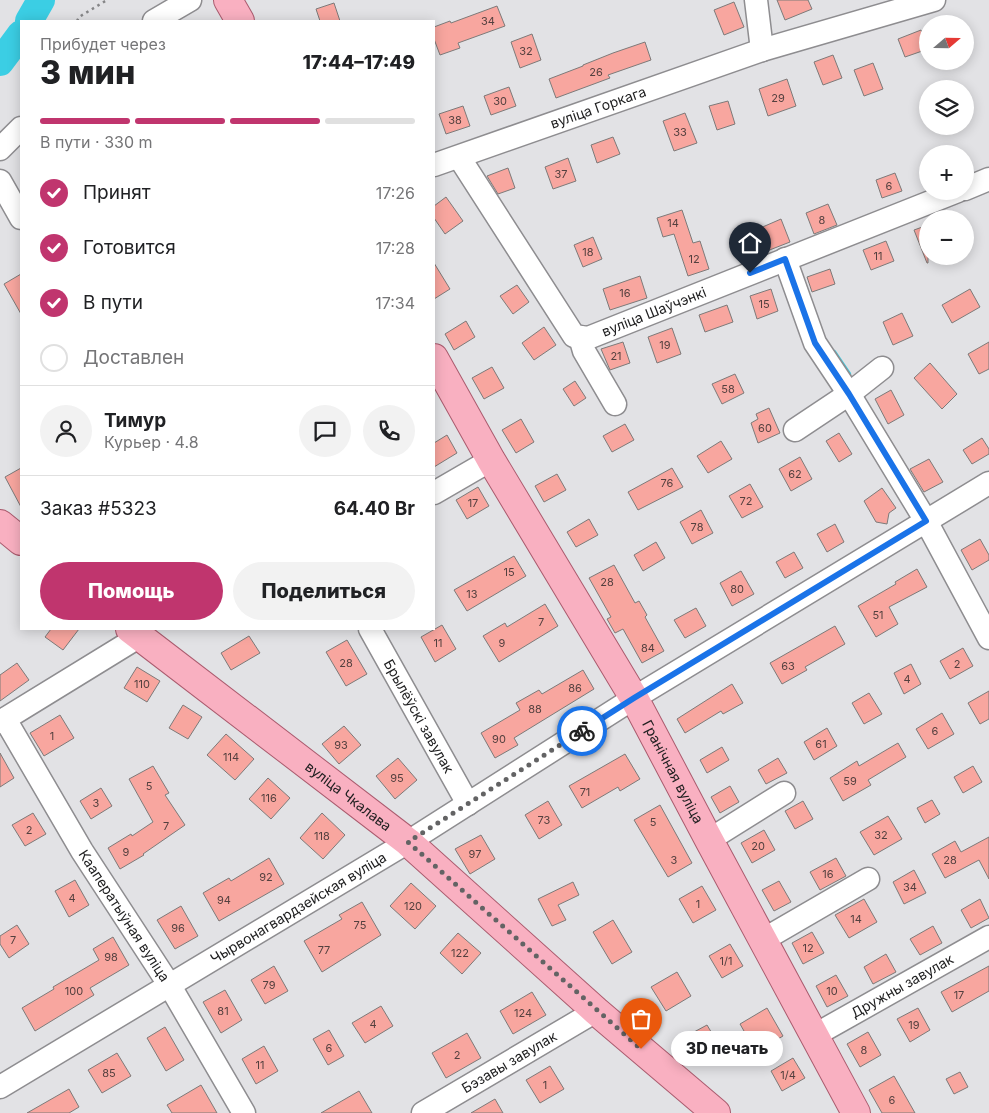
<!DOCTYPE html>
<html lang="ru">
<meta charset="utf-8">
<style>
:root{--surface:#fff;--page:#f2f2f2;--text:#202124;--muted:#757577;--line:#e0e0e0;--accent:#c0356e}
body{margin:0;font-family:Inter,sans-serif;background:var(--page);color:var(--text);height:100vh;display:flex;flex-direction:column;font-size:19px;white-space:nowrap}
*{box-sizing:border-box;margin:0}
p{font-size:16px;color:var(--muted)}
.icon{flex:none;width:28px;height:28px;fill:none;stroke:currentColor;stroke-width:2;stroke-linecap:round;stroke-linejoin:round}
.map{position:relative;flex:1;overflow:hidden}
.sheet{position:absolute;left:20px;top:20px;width:415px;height:610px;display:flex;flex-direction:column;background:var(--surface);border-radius:0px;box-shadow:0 2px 12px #0003}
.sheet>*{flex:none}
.needle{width:32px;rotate:70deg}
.controls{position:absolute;left:919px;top:15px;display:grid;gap:10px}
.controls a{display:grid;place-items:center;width:55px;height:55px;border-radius:50%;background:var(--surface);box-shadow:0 2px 12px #0003;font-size:25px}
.pin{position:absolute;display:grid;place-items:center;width:42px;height:42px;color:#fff;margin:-51px -21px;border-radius:50% 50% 50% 0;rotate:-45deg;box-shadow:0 0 5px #0007}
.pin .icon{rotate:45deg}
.courier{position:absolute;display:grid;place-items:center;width:50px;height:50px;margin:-25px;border:4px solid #1a73e8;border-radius:50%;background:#fff;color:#222;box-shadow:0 1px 6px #0007}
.bubble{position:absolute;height:35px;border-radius:18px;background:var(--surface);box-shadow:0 2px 12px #0003;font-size:16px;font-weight:800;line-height:35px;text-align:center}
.summary em{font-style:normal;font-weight:800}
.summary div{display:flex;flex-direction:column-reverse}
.summary{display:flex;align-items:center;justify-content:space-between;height:85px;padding:0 20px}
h1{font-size:32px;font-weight:800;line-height:38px}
.bar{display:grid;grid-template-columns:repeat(4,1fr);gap:8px 5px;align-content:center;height:60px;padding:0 20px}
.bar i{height:6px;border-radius:4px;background:var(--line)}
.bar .selected{background:var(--accent)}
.bar p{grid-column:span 4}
.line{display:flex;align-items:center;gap:12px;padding:0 20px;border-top:1px solid var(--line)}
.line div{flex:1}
.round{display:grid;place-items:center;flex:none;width:52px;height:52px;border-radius:26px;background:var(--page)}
ol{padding:0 20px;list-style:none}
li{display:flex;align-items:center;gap:15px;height:55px}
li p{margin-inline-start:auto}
li .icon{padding:5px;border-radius:50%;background:var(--accent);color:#fff;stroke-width:4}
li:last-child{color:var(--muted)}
li i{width:28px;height:28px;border:2px solid var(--line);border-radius:50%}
.cta{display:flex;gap:10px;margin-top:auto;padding:10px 20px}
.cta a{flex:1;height:58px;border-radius:30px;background:var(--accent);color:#fff;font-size:20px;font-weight:800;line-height:58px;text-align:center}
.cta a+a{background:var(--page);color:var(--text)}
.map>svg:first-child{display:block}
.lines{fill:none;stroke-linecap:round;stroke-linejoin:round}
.stream{stroke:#3bcee4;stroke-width:4.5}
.river{stroke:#3bcee4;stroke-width:28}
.building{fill:#f8a69f;stroke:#7d7a79}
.minor-casing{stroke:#8e8d90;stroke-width:25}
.major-casing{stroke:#aa5b6e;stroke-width:30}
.path{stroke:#858587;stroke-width:2.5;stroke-dasharray:2.5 4;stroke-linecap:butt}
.minor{stroke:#fff;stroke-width:22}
.major{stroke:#f9b0c1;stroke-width:28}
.done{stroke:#636364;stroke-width:5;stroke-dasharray:0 9}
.route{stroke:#1a73e8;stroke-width:6}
.labels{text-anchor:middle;stroke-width:4;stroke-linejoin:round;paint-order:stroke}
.number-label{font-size:11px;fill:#54403f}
.street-label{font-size:14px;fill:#1e1e1f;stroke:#fff}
</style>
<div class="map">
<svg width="989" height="1113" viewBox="0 0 989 1113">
<rect width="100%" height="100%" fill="#e2e2e5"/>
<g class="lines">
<!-- stream -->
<path class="stream" d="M834,352L849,374"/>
<!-- river -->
<path class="river" d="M29,21L41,0
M0,62L21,34"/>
</g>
<!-- building -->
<path class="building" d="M777,0H808L812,9L785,20Z
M734,2L744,27L724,35L714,10Z
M334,3L340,21H320L316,9Z
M497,6L505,26L458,43L460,48L440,55L434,39V27L450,21L451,23Z
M921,30L928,49L905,57L898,39Z
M532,34L541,60L520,68L511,42Z
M645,42L651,60L608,75L610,78L556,98L549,79L583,66V65L613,53Z
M833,55L842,78L823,85L814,62Z
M873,63L883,89L864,96L854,70Z
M787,79L796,106L768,116L759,89Z
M509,87L516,106L491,115L484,96Z
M728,101L735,124L717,130L709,106Z
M463,106L470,126L446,134L439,114Z
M685,113L697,143L674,151L663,121Z
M613,137L620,154L597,163L591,145Z
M568,158L576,181L553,189L545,167Z
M508,168L515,188L498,194L487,176Z
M895,173L902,191L882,198L876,180Z
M446,197L463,221L445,234L434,218V206Z
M828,204L837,225L814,234L806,213Z
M682,210L693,243L700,241L709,269L688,276L674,234L663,237L657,218Z
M781,219L790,242L767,251L758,229Z
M928,225V263H927L914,230Z
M593,237L602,259L583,267L574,245Z
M886,241L894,261L871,270L863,250Z
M434,263L450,289L434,299Z
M830,269L835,284L812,292L807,277Z
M21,274V314L4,284Z
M640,276L647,298L610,310L603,289Z
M517,285L529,302L513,314L500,296Z
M771,289L778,311L757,319L750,296Z
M970,289L980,307L952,323L942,305Z
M727,305L733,322L705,332L699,315Z
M902,313L913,336L893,345L883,322Z
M466,321L475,337L454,350L445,334Z
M544,327L556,345L534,360L522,343Z
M672,328L681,354L657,363L648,337Z
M623,342L630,363L610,370L601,349Z
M989,342V369L979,374L968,354Z
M930,363L957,394L942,409L914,378Z
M492,367L504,388L484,399L472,378Z
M735,374L744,393L722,404L712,384Z
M575,381L586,398L574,406L563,389Z
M891,390L904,415L888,424L875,399Z
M769,408L780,433L758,443L751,423L758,419L756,414Z
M521,419L534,442L516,453L502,430Z
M625,424L634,440L612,452L603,436Z
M839,433L852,454L839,462L826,441Z
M447,435L457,453L434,467V443Z
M982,438L989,449V454L972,464L963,450Z
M721,441L732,459L708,473L697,456Z
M800,457L812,479L791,491L779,469Z
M929,459L943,482L924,492L910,469Z
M21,468V507L5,477Z
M672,468L683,487L638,510L628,492Z
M557,474L566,490L544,502L535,486Z
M750,484L763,507L742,518L729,496Z
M478,487L489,506L467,519L456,500Z
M882,488L896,508L889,513L887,524L876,522L864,501Z
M701,510L713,533L692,544L680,522Z
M589,519L598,535L576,547L567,532Z
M835,524L844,542L827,552L817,534Z
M980,539L989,555V560L972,570L961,550Z
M656,542L665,558L643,571L634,555Z
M794,552L803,568L785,578L776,562Z
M514,556L526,576L467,611L454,590Z
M614,565L635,603L639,601L647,615L645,617L664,651L642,663L623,629L615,633L607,619L611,617L589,578Z
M917,569L927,587L889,607L898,624L876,637L858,606L896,584L895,582Z
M741,571L754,594L732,606L720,583Z
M545,604L558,626L499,662L483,636L505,623L507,627Z
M696,608L706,626L685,638L674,620Z
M442,625L456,649L435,662L421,637Z
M835,626L845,644L805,667L807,670L782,684L770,663Z
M51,629H79L63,650L45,637Z
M249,636L260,653L231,670L221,653Z
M347,640L367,674L346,686L326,652Z
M963,648L973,666L950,679L940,661Z
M17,663L29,680L0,701V675Z
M911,664L921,684L904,694L894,673Z
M137,667L160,681L147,702L124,688Z
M583,670L594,689L514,738L518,745L495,758L481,733L520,710L516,703L539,690L542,694Z
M732,684L743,703L723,714L721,711L685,733L677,719Z
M989,691V719L980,724L968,703Z
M869,693L882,714L864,724L852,703Z
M183,705L202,717L188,739L169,728Z
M942,713L954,734L928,749L916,729Z
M60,715L74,738L44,756L30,733Z
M344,726L361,745L339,764L322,744Z
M827,728L837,746L814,760L804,742Z
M226,734L254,759L235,780L207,755Z
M898,743L906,757L868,780L871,785L843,801L830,778L857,761L859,766Z
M722,747L729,760L707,773L700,760Z
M0,753L14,778L0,787Z
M625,754L640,779L620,791L618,787L582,808L569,786Z
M398,758L417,780L395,799L376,776Z
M778,758L787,773L766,784L758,770Z
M153,766L169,793L165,795L185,825L143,854L144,855L120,869L108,848L131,834L132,836L153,822L129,779Z
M973,766L982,782L963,793L954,777Z
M268,778L290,798L271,819L249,799Z
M730,786L739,802L720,813L711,797Z
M101,788L112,806L91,819L80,801Z
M932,800L940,814L925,823L917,808Z
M548,801L562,825L539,839L525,815Z
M803,801L813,819L795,829L785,811Z
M660,805L692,863L668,877L634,820Z
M33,813L46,834L25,846L12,825Z
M322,813L345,835L323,859L300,838Z
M888,816L902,839L874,855L860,832Z
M764,830L775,850L752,863L741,843Z
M481,835L495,859L470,874L455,849Z
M989,837V879L979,860L945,878L932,854L955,841L961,852Z
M269,858L284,884L219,921L203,893L229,878L231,881Z
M836,858L846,876L820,890L810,872Z
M914,870L926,893L904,904L893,882Z
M75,880L89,905L69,917L55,891Z
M779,881L791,902L774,911L762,890Z
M573,882L579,895L558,905L566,920L552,926L538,899Z
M411,883L436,906L415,929L390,906Z
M702,886L716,910L693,923L679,899Z
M864,899L877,922L849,938L835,915Z
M980,899L989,918L971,928L961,910Z
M362,902L381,935L322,972L304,941L342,919L339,915Z
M181,906L198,936L175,949L157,920Z
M613,920L632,952L612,964L593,932Z
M17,925L29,944L9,958L0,944V936Z
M933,926L942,943L920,955L910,939Z
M812,932L824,953L803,964L792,943Z
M458,933L481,953L462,974L440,953Z
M113,937L129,965L90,988L94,995L35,1031L22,1008L54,989L53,987L99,960L93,949Z
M730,944L743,966L722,978L709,956Z
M886,954L896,972L873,984L864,967Z
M274,966L288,991L265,1004L251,980Z
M989,966V991L952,1012L941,992Z
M677,972L691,996L666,1011L651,987Z
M836,975L848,996L827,1007L816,986Z
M225,990L242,1020L221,1033L203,1002Z
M532,992L546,1015L513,1034L500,1011Z
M381,1006L393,1026L365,1043L352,1023Z
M767,1008L783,1036L756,1052L740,1024Z
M918,1008L930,1030L910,1042L897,1019Z
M707,1025L719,1045L693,1059L681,1039Z
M165,1027L184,1060L166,1071L147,1038Z
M329,1030L344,1056L328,1065L313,1039Z
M868,1032L881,1055L860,1067L847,1044Z
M467,1033L481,1058L446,1078L432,1053Z
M264,1046L278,1071L256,1084L242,1059Z
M117,1053L131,1076L102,1093L88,1070Z
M793,1058L805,1078L782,1091L771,1071Z
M550,1066L564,1089L540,1103L526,1080Z
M960,1072L968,1087L954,1094L946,1079Z
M894,1076L915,1113H882L869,1090Z
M201,1085L217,1113H172L167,1105Z
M69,1089L79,1107L69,1113H27Z
M359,1091L372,1113H321Z
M495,1099L503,1113H471Z"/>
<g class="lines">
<!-- minor casing -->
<g class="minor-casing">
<g id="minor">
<path d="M756,0L762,50"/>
<path d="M154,21L190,0"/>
<path d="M0,149L21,128"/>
<path id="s1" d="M459,157L574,336L588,338L958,191"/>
<path id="s2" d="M434,165L762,50L934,0"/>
<path d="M0,181L21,218"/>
<path d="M965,189L989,179"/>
<path d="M785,259L815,343L849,394L926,521L989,638"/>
<path d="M580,337L584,351L615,404"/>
<path d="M795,430L849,394L882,368"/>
<path d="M434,493L491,460"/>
<path id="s3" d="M370,629L468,804"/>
<path id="s4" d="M5,719L82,851L170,986L244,1113"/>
<path d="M0,722L140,636"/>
<path d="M709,840L784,793"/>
<path d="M763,940L868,879"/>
<path id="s5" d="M815,1035L989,937"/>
<path id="s6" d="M0,1087L408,842L634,698L989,483"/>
<path id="s7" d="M423,1113L596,1011"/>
</g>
</g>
<!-- major casing -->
<g class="major-casing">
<g id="major">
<path d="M228,0L240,21"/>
<path id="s8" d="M434,358L491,460L634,698L709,840L856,1113"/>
<path d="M0,524L21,541"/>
<path id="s9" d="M130,629L408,842L596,1011L716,1113"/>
</g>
</g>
<!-- path -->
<path class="path" d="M77,21L79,17L107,0"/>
<!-- minor -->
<use href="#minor" class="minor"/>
<!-- major -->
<use href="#major" class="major"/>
</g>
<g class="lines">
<!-- done -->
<path class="done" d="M582,731L408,842L641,1049"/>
<!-- route -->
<path class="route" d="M582,731L634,698L926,521L849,394L815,343L785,259L750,273"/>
</g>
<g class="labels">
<!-- number labels -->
<g class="number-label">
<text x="488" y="25">34</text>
<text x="526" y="55">32</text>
<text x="596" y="76">26</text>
<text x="778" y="102">29</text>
<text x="500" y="105">30</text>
<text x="455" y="124">38</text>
<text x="680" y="136">33</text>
<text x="561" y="178">37</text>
<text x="889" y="190">6</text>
<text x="822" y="224">8</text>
<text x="673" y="227">14</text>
<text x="588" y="256">18</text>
<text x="878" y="260">11</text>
<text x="694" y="263">12</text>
<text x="625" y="297">16</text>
<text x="764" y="308">15</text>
<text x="665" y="349">19</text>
<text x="616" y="360">21</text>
<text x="728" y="393">58</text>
<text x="765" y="432">60</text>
<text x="795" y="478">62</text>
<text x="667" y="487">76</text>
<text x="746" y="505">72</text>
<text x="473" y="507">17</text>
<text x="697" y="531">78</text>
<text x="509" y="576">15</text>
<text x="607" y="586">28</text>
<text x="737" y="593">80</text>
<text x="472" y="598">13</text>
<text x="878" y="619">51</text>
<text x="541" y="626">7</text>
<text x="438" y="647">11</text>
<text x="502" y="647">9</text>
<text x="648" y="652">84</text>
<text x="346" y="667">28</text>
<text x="957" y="668">2</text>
<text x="788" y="670">63</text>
<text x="907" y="683">4</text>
<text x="142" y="688">110</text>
<text x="575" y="692">86</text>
<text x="535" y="713">88</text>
<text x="935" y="735">6</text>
<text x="52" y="740">1</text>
<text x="499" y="743">90</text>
<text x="821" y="748">61</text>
<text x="341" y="749">93</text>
<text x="231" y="761">114</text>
<text x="397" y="782">95</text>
<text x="850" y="785">59</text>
<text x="149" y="790">5</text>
<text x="585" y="796">71</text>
<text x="269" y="802">116</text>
<text x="96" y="807">3</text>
<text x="544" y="824">73</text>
<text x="653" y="826">5</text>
<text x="166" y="830">7</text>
<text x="29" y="834">2</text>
<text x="881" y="839">32</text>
<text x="322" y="840">118</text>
<text x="758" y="850">20</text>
<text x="126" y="856">9</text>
<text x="475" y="858">97</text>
<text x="674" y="864">3</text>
<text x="950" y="864">28</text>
<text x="828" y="878">16</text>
<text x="266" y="881">92</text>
<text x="910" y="891">34</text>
<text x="72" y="902">4</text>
<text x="224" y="904">94</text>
<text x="698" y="908">1</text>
<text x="413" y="910">120</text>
<text x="856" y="923">14</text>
<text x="360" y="929">75</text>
<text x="178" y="932">96</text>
<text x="13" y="944">7</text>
<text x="808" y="952">12</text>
<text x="324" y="954">77</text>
<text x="460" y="957">122</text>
<text x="111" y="961">98</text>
<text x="726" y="965">1/1</text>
<text x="269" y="989">79</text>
<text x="74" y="995">100</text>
<text x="832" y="995">10</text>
<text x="959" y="999">17</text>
<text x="223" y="1015">81</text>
<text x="523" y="1017">124</text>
<text x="373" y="1028">4</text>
<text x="914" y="1029">19</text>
<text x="329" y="1052">6</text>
<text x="864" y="1054">8</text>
<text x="457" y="1059">2</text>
<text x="260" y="1069">11</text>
<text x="109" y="1077">85</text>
<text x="788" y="1079">1/4</text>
<text x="545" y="1089">1</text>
<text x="892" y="1104">6</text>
</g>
<!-- street labels -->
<g class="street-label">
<text dy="5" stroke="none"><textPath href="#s2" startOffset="174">вуліца Горкага</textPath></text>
<text dy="5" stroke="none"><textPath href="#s1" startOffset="298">вуліца Шаўчэнкі</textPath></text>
<text dy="5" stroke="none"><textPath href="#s3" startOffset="100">Брылёўскі завулак</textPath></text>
<text dy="5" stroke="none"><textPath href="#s8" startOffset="478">Гранічная вуліца</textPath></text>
<text dy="5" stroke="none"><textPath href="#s9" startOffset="275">вуліца Чкалава</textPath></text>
<text dy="5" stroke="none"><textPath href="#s6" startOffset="348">Чырвонагвардзейская вуліца</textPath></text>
<text dy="5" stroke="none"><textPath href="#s4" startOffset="230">Кааператыўная вуліца</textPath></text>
<text dy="5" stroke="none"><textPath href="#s5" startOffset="100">Дружны завулак</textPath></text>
<text dy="5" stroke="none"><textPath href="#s7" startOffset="100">Бэзавы завулак</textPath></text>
</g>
</g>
</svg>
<div class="controls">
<a><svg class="needle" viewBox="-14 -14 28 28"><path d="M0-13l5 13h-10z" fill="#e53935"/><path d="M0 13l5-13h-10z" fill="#757577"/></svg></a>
<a><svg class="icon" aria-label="layers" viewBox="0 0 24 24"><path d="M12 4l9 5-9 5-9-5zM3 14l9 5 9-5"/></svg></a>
<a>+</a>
<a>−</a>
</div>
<div class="pin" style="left:641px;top:1049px;background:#ea580c"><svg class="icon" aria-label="bag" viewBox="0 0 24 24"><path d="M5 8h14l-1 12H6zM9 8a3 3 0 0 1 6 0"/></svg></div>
<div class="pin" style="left:750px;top:273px;background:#1f2937"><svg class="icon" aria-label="home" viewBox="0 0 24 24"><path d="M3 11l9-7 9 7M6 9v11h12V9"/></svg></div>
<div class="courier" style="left:582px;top:731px"><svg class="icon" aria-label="bike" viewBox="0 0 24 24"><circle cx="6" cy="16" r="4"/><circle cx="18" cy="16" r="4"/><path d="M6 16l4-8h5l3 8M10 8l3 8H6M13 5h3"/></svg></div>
<div class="bubble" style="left:671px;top:1031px;width:112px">3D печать</div>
<section class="sheet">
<div class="summary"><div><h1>3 мин</h1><p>Прибудет через</p></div><em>17:44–17:49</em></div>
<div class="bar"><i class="selected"></i><i class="selected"></i><i class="selected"></i><i></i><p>В пути · 330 m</p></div>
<ol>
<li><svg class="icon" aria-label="check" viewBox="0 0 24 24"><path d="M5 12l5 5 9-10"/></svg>Принят<p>17:26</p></li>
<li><svg class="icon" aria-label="check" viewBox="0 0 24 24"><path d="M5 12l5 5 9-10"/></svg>Готовится<p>17:28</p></li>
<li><svg class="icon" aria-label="check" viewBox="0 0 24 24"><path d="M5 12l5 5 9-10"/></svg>В пути<p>17:34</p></li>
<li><i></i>Доставлен</li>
</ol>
<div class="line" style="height:90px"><a class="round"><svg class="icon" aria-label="person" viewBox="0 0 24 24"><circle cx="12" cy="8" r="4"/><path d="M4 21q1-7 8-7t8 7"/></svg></a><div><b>Тимур</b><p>Курьер · 4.8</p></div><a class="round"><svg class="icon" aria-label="chat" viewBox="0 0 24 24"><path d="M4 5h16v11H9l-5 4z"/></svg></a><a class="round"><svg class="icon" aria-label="phone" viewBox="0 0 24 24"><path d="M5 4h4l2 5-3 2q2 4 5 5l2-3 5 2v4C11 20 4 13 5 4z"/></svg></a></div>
<div class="line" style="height:65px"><div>Заказ #5323</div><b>64.40 Br</b></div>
<div class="cta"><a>Помощь</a><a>Поделиться</a></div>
</section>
</div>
